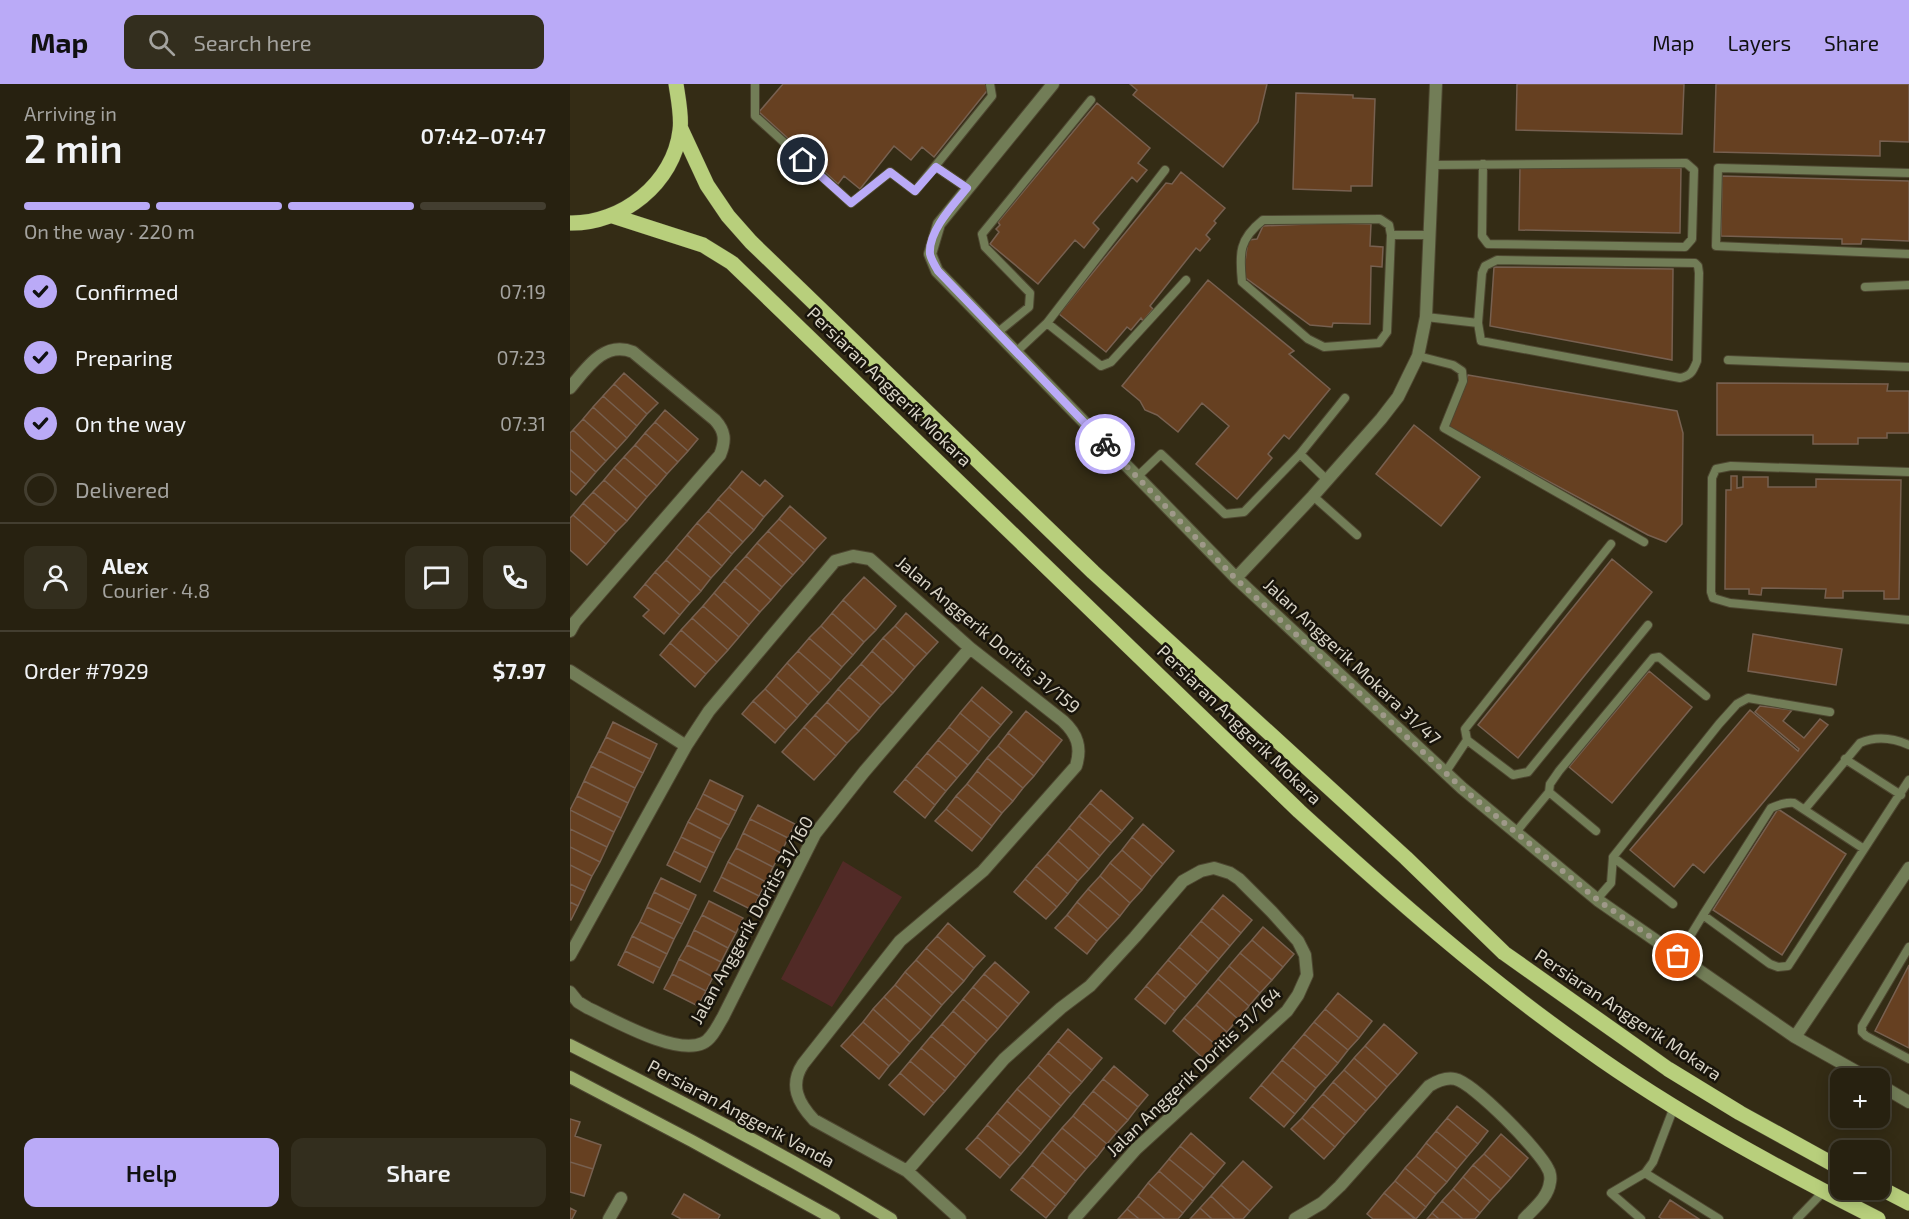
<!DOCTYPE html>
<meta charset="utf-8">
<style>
:root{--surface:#272110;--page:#332e1e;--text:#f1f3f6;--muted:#a4a39f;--line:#433e30;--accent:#baaaf7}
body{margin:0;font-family:"Exo 2",sans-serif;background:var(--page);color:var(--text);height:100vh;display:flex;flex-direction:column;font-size:22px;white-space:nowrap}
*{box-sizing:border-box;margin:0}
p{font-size:20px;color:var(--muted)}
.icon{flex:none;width:33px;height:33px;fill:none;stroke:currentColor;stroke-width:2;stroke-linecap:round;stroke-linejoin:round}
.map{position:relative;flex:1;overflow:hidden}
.panel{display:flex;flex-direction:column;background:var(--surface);width:570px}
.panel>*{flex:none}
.buttons{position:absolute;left:1260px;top:984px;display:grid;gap:12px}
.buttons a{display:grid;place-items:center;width:60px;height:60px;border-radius:12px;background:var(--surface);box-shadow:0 3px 15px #0003,0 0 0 2px var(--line);font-size:30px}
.pin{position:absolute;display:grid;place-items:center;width:51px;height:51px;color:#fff;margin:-26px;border:3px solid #fff;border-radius:50%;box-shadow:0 2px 6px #0007}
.courier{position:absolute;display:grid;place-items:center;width:60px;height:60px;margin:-30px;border:4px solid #baaaf7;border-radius:50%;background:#fff;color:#222;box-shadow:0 2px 8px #0007}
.headline em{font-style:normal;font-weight:600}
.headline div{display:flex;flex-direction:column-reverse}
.headline{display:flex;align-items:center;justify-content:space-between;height:102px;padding:0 24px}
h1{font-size:39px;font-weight:600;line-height:45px}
.bar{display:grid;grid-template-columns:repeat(4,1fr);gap:9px 6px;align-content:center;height:72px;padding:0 24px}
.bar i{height:8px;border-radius:4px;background:var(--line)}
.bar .selected{background:var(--accent)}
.bar p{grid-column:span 4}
.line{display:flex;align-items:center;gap:15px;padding:0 24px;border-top:2px solid var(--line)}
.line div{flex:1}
.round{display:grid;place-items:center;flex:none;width:63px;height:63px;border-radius:12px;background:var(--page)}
ol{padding:0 24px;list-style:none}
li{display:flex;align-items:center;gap:18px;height:66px}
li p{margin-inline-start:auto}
li .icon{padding:6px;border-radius:50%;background:var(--accent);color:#111;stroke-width:4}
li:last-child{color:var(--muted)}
li i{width:33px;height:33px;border:3px solid var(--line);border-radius:50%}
.primary-button{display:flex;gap:12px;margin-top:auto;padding:12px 24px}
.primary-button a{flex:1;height:69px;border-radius:12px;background:var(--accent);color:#111;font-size:24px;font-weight:600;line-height:69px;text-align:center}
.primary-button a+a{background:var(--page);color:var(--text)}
header{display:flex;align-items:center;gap:36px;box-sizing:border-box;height:84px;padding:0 30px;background:var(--accent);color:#111}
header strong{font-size:28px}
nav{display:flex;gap:33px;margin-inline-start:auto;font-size:21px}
.search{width:420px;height:54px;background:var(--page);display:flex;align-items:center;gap:15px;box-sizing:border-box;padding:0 21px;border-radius:12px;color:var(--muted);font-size:22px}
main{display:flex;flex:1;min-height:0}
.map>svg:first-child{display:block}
.green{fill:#512a26}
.building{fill:#664021;stroke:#776050;stroke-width:1.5}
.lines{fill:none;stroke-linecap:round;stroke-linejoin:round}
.lane-casing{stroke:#4e4731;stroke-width:10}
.street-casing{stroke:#4e4731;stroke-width:14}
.secondary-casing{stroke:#4e4731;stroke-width:14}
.primary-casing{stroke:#4e4731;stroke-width:16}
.lane{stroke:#727d57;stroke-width:8}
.street{stroke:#727d57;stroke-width:12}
.secondary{stroke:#9aab6c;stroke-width:12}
.primary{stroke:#b8cf7c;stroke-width:15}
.done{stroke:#9f9989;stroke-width:6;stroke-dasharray:0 10.8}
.route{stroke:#baaaf7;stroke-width:8}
.labels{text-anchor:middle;stroke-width:5;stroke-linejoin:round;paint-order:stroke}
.street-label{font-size:18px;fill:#d9d4c7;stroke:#18140b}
</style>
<header>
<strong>Map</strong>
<div class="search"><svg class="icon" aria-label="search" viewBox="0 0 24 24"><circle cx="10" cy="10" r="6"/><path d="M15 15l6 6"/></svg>Search here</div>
<nav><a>Map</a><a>Layers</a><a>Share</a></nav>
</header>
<main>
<section class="panel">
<div class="headline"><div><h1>2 min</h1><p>Arriving in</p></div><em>07:42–07:47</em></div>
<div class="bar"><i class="selected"></i><i class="selected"></i><i class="selected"></i><i></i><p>On the way · 220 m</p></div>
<ol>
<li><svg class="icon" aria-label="check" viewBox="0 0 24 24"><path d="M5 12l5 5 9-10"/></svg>Confirmed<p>07:19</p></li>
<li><svg class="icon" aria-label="check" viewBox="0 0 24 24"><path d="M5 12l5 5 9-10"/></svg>Preparing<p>07:23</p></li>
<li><svg class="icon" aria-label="check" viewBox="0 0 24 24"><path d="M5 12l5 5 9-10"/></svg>On the way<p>07:31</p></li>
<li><i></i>Delivered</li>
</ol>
<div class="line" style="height:108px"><a class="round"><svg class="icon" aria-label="person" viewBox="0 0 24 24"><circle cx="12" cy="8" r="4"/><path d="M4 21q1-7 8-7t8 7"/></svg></a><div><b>Alex</b><p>Courier · 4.8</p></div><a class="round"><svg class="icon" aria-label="chat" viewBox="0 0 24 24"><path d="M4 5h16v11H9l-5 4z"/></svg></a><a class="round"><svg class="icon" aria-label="phone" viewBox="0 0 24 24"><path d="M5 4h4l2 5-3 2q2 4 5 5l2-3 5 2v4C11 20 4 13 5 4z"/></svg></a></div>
<div class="line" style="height:78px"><div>Order #7929</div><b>$7.97</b></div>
<div class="primary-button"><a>Help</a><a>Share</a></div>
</section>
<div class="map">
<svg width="1339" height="1135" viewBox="0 0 1339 1135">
<rect width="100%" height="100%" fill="#342c15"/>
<!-- green -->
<path class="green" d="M273,777L332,813L262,923L211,895Z"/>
<!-- building -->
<path class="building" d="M213,0H417L420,3L364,73L352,63L341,76L324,62L290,105L274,92L268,100L189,28Z
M560,0H697L688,38L653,83L563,11L567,6Z
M947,0H1114L1112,50L946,46Z
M1146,0H1339V58L1310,57V72L1144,68Z
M726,9L783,11V14L805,15L802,102H781V107L723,105Z
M527,19L580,64L568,79L577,86L567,98L562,93L523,139L529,145L514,164L505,156L468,200L420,160L429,148L426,145L430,141L428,138Z
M950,82L1111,84L1110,149L949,146Z
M611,88L655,124L644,137L646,139L636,151L640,155L630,167L626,164L580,222L583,225L573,237L571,234L561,246L557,243L536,268L489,230L596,99L602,100Z
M1152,92L1339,97V157L1292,155L1291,160H1272V155L1151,152Z
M758,139L801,140L800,162L813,163L812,183L801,182L800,240L763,239L762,243L740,241L673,192L678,156L687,155L693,142Z
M924,183L1103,185L1102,276L920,242Z
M638,196L724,267L719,270L760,305L719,355L714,351L698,370L702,374L667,415L626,380L659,342L632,319L608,348L587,331L575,326L570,317L552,302Z
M54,289L88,319L77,330L44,300Z
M898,291L1107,327L1113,349L1112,440L1096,458L1078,451L878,343Z
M1147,299L1318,300L1317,307H1339V349H1317V354H1288V360H1243V351H1147Z
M44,300L77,330L67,342L33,312Z
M33,312L67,342L57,354L23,323Z
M23,323L57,354L47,365L13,335Z
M95,326L128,355L118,367L85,338Z
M13,335L47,365L36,377L3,346Z
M85,338L118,367L108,378L75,349Z
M844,341L910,393L871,442L806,390Z
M3,346L36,377L26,388L0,365V349Z
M75,349L108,378L97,390L65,361Z
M65,361L97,390L87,402L54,373Z
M0,365L26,388L16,400L0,386Z
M54,373L87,402L77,413L44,384Z
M44,384L77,413L67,425L34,396Z
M0,386L16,400L6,411L0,406Z
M172,387L190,402L195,396L213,412L194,433L159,403Z
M1161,392H1167V404L1173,403V393H1198V403H1246V395L1331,396L1329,515H1314V507H1273V514H1255L1256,505L1192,504L1191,511L1179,510V505H1155L1156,406H1161Z
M34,396L67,425L57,437L23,408Z
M159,403L194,433L184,446L148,415Z
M23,408L57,437L46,448L13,419Z
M148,415L184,446L173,458L138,427Z
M13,419L46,448L36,460L3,431Z
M220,422L256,454L245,466L209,435Z
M138,427L173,458L162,470L127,439Z
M3,431L36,460L17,481L0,466V434Z
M209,435L245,466L234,479L198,447Z
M127,439L162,470L152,482L117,451Z
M198,447L234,479L223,491L187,459Z
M117,451L152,482L141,494L106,464Z
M187,459L223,491L212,503L176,472Z
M106,464L141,494L131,507L96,476Z
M176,472L212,503L201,516L165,484Z
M1042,475L1082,508L948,674L908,641Z
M96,476L131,507L120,519L85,488Z
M165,484L201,516L190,528L154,497Z
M85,488L120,519L110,531L75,500Z
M294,493L326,522L306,546L273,516Z
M154,497L190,528L179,541L144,509Z
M75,500L110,531L94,550L73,532L79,526L64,513Z
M144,509L179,541L169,553L133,522Z
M273,516L306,546L294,558L262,529Z
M133,522L169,553L158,566L122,534Z
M262,529L294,558L283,571L251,542Z
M336,529L368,558L357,570L325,542Z
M122,534L158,566L147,578L111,546Z
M251,542L283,571L272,583L239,554Z
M325,542L357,570L345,583L313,554Z
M111,546L147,578L136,590L100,559Z
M1183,550L1272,565L1266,601L1178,587Z
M239,554L272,583L261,596L228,567Z
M313,554L345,583L334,596L302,567Z
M100,559L136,590L125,603L90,571Z
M228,567L261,596L249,609L217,579Z
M302,567L334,596L323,609L291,580Z
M217,579L249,609L238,621L206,592Z
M291,580L323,609L311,621L279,593Z
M1079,587L1122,623L1042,719L999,683Z
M206,592L238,621L227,634L195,605Z
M279,593L311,621L300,634L268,605Z
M412,603L442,628L431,641L401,616Z
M195,605L227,634L216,646L183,617Z
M268,605L300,634L289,647L257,618Z
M401,616L431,641L420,654L390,629Z
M183,617L216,646L205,659L172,630Z
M257,618L289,647L277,659L245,631Z
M1190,622L1222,626L1213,637L1234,654L1250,635L1258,641L1134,789L1123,780L1104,803L1060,766L1180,626L1228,667L1229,665L1185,628Z
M456,627L492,656L474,679L438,649Z
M390,629L420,654L409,668L379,643Z
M245,631L277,659L266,672L234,643Z
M43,638L87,660L80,675L36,653Z
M234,643L266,672L244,696L212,668Z
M379,643L409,668L398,681L368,656Z
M438,649L474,679L464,692L428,662Z
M36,653L80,675L73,689L29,667Z
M368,656L398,681L387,694L357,669Z
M428,662L464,692L453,704L417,674Z
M29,667L73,689L65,704L21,682Z
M357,669L387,694L376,707L346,682Z
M417,674L453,704L443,717L407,687Z
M21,682L65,704L58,719L14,697Z
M346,682L376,707L365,721L335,695Z
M407,687L443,717L432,729L397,700Z
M335,695L365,721L355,734L324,708Z
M140,696L173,712L166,727L133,710Z
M14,697L58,719L51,734L7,712Z
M397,700L432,729L422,742L386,712Z
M531,706L563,734L552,747L520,719Z
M133,710L166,727L159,741L126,724Z
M7,712L51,734L44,748L0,726Z
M386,712L422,742L412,755L376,725Z
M520,719L552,747L541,759L509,732Z
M188,721L225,740L218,754L180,735Z
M126,724L159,741L151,755L118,738Z
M376,725L412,755L402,767L365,737Z
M1208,725L1276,770L1212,871L1143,826Z
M0,726L44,748L37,763L0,745Z
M509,732L541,759L530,772L499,744Z
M180,735L218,754L211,769L173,749Z
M118,738L151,755L144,769L111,753Z
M573,740L604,767L593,780L562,753Z
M499,744L530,772L519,785L488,757Z
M0,745L37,763L30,778L0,763Z
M173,749L211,769L203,783L166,764Z
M111,753L144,769L137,784L104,767Z
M562,753L593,780L582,793L552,766Z
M488,757L519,785L508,797L477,770Z
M0,763L30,778L22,792L0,781Z
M166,764L203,783L196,798L158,778Z
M552,766L582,793L572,806L540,779Z
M104,767L137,784L130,798L97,781Z
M477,770L508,797L498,810L466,782Z
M158,778L196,798L189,812L151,793Z
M540,779L572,806L560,819L530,792Z
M0,781L22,792L15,807L0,800Z
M466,782L498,810L487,823L455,795Z
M530,792L560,819L550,832L518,805Z
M151,793L189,812L182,826L144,807Z
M91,794L126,811L119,826L84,808Z
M455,795L487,823L476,835L444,808Z
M0,800L15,807L8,822L0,818Z
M518,805L550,832L538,845L507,818Z
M84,808L119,826L112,840L77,823Z
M653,811L682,836L671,849L642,824Z
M139,817L173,834L166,849L132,831Z
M0,818L8,822L1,836H0Z
M507,818L538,845L527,857L497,831Z
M77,823L112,840L104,855L70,838Z
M642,824L671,849L660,862L631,837Z
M132,831L166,849L158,864L124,846Z
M497,831L527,857L517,870L485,844Z
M631,837L660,862L649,875L620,850Z
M70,838L104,855L97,870L62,852Z
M378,839L415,872L404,884L367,852Z
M693,843L724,870L713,883L682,856Z
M124,846L158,864L151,878L117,861Z
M620,850L649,875L638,888L609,863Z
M62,852L97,870L90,884L55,867Z
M367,852L404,884L394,897L356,864Z
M682,856L713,883L702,896L670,869Z
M117,861L151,878L143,893L109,875Z
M609,863L638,888L627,901L598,876Z
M356,864L394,897L383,909L346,876Z
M55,867L90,884L83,899L48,881Z
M670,869L702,896L690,909L659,882Z
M109,875L143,893L136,907L102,890Z
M346,876L383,909L372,921L335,888Z
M598,876L627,901L616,914L587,889Z
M425,878L459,908L449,920L414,890Z
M1339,881V964L1305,947Z
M659,882L690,909L679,922L648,895Z
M335,888L372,921L362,933L325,901Z
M587,889L616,914L605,927L576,902Z
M102,890L136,907L128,922L94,905Z
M414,890L449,920L438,933L403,903Z
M648,895L679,922L668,935L637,908Z
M325,901L362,933L351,946L314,913Z
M576,902L605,927L595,940L565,915Z
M403,903L438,933L428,945L393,915Z
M637,908L668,935L657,948L626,921Z
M768,909L802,937L789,954L755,925Z
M314,913L351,946L340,958L303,925Z
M393,915L428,945L417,957L383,927Z
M626,921L657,948L646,961L614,934Z
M303,925L340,958L330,970L293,938Z
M755,925L789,954L778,966L744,938Z
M383,927L417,957L406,970L372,940Z
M614,934L646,961L634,975L603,947Z
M293,938L330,970L319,982L282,950Z
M744,938L778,966L768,979L734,950Z
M372,940L406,970L396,982L361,952Z
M814,940L847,969L828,991L795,962Z
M498,945L532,974L522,986L488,957Z
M282,950L319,982L309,995L271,962Z
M734,950L768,979L757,992L723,963Z
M361,952L396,982L386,994L351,964Z
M488,957L522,986L512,998L478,969Z
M795,962L828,991L817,1003L784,974Z
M723,963L757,992L746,1004L712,976Z
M351,964L386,994L375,1007L340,977Z
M478,969L512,998L501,1010L468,981Z
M784,974L817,1003L807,1015L774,986Z
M712,976L746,1004L736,1017L702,988Z
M340,977L375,1007L364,1019L330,989Z
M468,981L501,1010L491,1022L458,993Z
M544,982L578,1011L568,1023L533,995Z
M774,986L807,1015L796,1027L763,998Z
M702,988L736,1017L725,1030L691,1001Z
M330,989L364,1019L354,1031L319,1001Z
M458,993L491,1022L481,1034L447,1005Z
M533,995L568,1023L558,1036L523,1007Z
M763,998L796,1027L786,1039L753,1010Z
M691,1001L725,1030L714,1043L680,1014Z
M447,1005L481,1034L471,1046L437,1017Z
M523,1007L558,1036L547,1048L513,1019Z
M753,1010L786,1039L775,1051L742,1022Z
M437,1017L471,1046L461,1058L427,1029Z
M513,1019L547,1048L537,1060L503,1032Z
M742,1022L775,1051L765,1063L732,1034Z
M887,1022L918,1047L908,1060L877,1034Z
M427,1029L461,1058L451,1070L417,1041Z
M503,1032L537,1060L527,1073L492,1044Z
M732,1034L765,1063L754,1075L721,1045Z
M877,1034L908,1060L897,1073L866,1047Z
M0,1035L10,1038L5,1052L31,1061L23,1085L0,1078Z
M417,1041L451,1070L440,1082L407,1053Z
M492,1044L527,1073L516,1085L482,1056Z
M866,1047L897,1073L887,1085L856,1059Z
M621,1049L655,1079L645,1091L610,1062Z
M931,1050L958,1074L941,1094L914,1070Z
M407,1053L440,1082L430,1094L396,1065Z
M482,1056L516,1085L506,1097L472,1068Z
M856,1059L887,1085L877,1098L846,1072Z
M610,1062L645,1091L634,1104L599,1075Z
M472,1068L506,1097L496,1110L462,1081Z
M914,1070L941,1094L931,1105L903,1081Z
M846,1072L877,1098L866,1110L835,1084Z
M599,1075L634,1104L623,1117L589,1087Z
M673,1077L702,1103L680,1127L651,1101Z
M0,1078L23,1085L14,1112L0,1108Z
M462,1081L496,1110L486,1122L452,1093Z
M903,1081L931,1105L920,1117L893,1093Z
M835,1084L866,1110L856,1123L825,1097Z
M589,1087L623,1117L613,1129L578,1099Z
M452,1093L486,1122L476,1134L441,1106Z
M893,1093L920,1117L910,1129L883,1105Z
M825,1097L856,1123L846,1135L814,1109Z
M578,1099L613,1129L608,1135H595L568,1112Z
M651,1101L680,1127L673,1135H665L641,1112Z
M883,1105L910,1129L905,1135H893L872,1117Z
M814,1109L845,1135H803L797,1130Z
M114,1110L150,1131L148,1135H111L102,1130Z
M568,1112L595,1135H569L557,1125Z
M641,1112L665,1135H642L630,1124Z
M1100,1116L1129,1135H1092L1089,1133Z
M872,1117L893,1135H869L862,1129Z
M0,1124L6,1127L2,1135H0Z
M630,1124L642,1135H620Z
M557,1125L569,1135H548Z
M862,1129L869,1135H857Z"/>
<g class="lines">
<!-- lane casing -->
<g class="lane-casing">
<path id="lane" d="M185,0V32L281,119L320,88L345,107L422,12L420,0
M863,81L1116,79L1124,86L1122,155L1115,163L918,160L912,152L913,80
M366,83L397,104
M1339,89L1148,84L1146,162L1339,170
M810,135L819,141L821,151L817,248L809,259L754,263L738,255L672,198C669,169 669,155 693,136Z
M821,151H860
M927,176L1125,179L1128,182L1129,189L1127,277C1123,287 1121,292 1110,294L911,257L908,239L912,189L915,182Z
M1295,203L1339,201
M856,233L908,239
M477,239L595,86
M427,249L459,223L460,209L415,163L412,150L521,16
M446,268L477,239L531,282L541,278L616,196
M848,272L883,281L892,287L893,297L874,344L1074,458
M1158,276L1339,283
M730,370L775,314
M1339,388L1161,382L1146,385L1142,394L1141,508L1143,514L1160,519L1339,536
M567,393L591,370L655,430L674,428L730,370L757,396
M743,412L787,451
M897,656L895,645L1041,460
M1275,675L1331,711
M875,689L897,656L943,691L958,688L1078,541
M1235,725L1290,659C1306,652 1323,654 1339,661
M1026,747L979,708L980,700L989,687L1083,574L1089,573L1136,612
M946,748L979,708
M1043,773L1103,820
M1027,815L1041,799L1043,773L1149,640L1167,620L1178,614L1260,628
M1133,831L1201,724C1209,721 1215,718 1224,719L1294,765
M1339,863L1292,942V948L1296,952L1339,975
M1108,872L1133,831L1200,880L1208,883L1218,882L1339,696
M1075,1089L1149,1135
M1071,1135L1041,1109L1075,1089L1083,1078L1104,1023
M1227,1135L1254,1107"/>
</g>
<!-- street casing -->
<g class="street-casing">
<path id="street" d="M483,0L369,140L360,170L367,187L666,494L892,704L1029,817L1225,953L1298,994
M0,304C16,285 34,256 63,268L145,336C155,347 156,356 150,371L5,538L0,547
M666,494L743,412L811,335L828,313L848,272L856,233L866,0
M0,587L116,662
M0,871L116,662L139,627L265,477L283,472L300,475L400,564L493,637C507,650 512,663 506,682L413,787L330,857L233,980C219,1001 228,1019 244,1036L337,1087L390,1135
M0,908L8,918L18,924C44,936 106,972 133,959C142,955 148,941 153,933L245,750L294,688L400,564
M1225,953L1339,784
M1310,1001L1339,1018
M337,1087L434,975L491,924L520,902L565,853L613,797L631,787L644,784L660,789L669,795L702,828L728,857L735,871L737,891L728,911L717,927L566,1065L504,1135
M39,1135L51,1114
M725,1135L752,1119L770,1102L859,1002C867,997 876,993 885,995C904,999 970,1067 978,1085C980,1088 981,1094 980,1098C978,1114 964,1124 954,1135"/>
</g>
<!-- secondary casing -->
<g class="secondary-casing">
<path id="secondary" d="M0,961C109,1016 217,1071 321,1135
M0,993L122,1057L264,1135"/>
</g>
<!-- primary casing -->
<g class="primary-casing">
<path id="primary" d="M111,45L137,101L158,132L181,158L523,488L836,774L934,869L1098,985L1170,1029L1270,1084
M43,132L133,161L162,179L729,727C820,810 914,893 1015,964C1107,1030 1208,1084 1308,1135
M0,139C52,140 104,99 110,46C112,32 108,14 106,0
M1310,1104L1339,1119"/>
</g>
<!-- lane -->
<use href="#lane" class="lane"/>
<!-- street -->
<use href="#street" class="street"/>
<!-- secondary -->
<use href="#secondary" class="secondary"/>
<!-- primary -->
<use href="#primary" class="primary"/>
</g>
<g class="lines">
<!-- done -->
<path class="done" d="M535,360L666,495L892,704L1029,817L1108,872"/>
<!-- route -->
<path class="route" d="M233,76L281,119L320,88L345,107L366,83L397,104C384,120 358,147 360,170C361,175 365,182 368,187L535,360"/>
</g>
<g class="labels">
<!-- street labels -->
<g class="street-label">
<text transform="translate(319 303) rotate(44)" y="6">Persiaran Anggerik Mokara</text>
<text transform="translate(418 551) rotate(40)" y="6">Jalan Anggerik Doritis 31/159</text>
<text transform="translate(782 578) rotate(43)" y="6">Jalan Anggerik Mokara 31/47</text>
<text transform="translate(669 641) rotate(44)" y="6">Persiaran Anggerik Mokara</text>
<text transform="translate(182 836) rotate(-61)" y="6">Jalan Anggerik Doritis 31/160</text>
<text transform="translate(1058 931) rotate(34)" y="6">Persiaran Anggerik Mokara</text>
<text transform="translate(624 988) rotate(-44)" y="6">Jalan Anggerik Doritis 31/164</text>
<text transform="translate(171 1030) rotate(28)" y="6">Persiaran Anggerik Vanda</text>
</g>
</g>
</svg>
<div class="buttons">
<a>+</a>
<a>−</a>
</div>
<div class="pin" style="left:1108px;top:872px;background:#ea580c"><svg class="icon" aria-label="bag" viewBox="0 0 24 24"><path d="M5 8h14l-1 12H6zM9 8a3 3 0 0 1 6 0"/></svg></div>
<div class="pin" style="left:233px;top:76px;background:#1f2937"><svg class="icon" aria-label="home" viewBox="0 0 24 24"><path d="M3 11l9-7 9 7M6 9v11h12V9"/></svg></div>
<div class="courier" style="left:535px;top:360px"><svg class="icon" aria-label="bike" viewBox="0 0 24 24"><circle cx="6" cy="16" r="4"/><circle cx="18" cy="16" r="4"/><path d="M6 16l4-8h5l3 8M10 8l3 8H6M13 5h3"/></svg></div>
</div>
</main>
